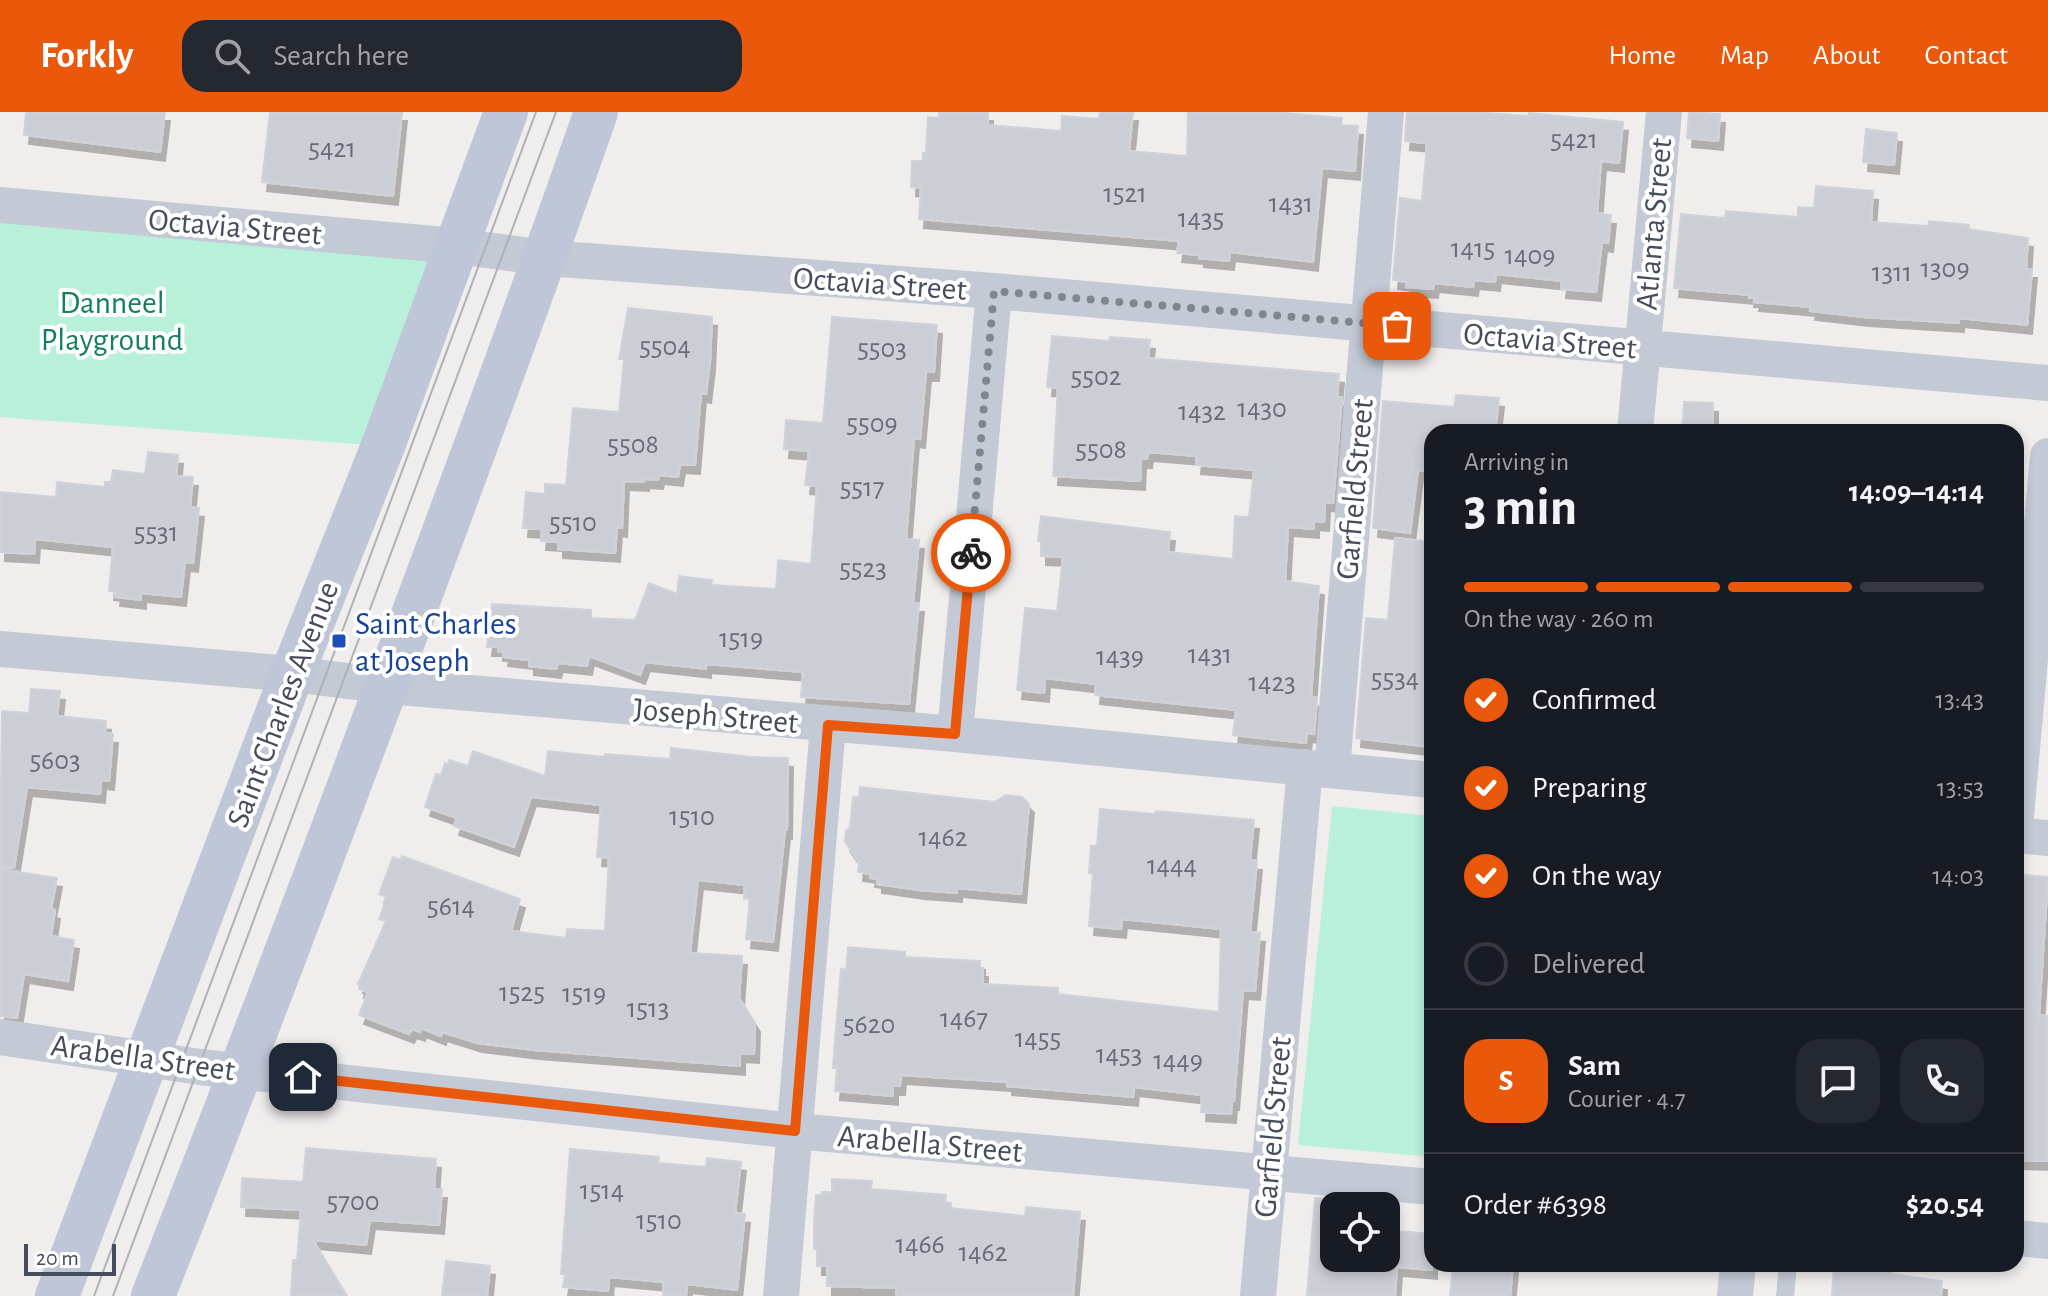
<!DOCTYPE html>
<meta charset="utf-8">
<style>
:root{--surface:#171b24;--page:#242831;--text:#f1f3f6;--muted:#9ea1a6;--line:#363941;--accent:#ea580c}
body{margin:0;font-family:"Alegreya Sans",sans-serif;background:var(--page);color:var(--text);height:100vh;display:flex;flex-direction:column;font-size:30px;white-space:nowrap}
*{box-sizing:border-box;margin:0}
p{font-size:26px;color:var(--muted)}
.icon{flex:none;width:44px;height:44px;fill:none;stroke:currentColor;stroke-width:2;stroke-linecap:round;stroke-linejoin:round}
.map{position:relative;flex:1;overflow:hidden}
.drawer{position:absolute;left:1424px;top:312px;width:600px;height:848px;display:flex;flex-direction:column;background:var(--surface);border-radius:24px;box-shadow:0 4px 12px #0003}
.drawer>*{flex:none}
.fabs{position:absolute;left:1320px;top:1080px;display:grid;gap:16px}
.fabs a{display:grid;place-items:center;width:80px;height:80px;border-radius:16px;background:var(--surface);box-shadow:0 4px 12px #0003;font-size:40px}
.scale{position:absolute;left:24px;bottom:20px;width:92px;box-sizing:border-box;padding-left:8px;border:4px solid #454c5b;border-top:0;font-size:22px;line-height:28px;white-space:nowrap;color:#454c5b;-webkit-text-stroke:6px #fff;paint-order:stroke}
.pin{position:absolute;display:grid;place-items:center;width:68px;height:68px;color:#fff;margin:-34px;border-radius:16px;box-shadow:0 4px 12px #0006}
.courier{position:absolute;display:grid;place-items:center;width:80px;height:80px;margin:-40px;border:6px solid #ea580c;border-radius:50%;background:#fff;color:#222;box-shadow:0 2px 10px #0007}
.headline em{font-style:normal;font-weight:700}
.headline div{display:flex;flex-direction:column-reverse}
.headline{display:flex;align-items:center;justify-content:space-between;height:136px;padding:0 40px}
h1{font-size:52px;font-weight:700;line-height:60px}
.bar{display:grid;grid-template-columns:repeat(4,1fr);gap:12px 8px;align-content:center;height:96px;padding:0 40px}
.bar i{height:10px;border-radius:6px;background:var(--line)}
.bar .active{background:var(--accent)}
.bar p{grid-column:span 4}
.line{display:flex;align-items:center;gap:20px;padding:0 40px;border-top:2px solid var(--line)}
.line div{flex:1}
.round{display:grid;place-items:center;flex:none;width:84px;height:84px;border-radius:24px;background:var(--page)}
ol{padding:0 40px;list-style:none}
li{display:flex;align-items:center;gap:24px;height:88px}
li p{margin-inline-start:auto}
li .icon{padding:8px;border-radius:50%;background:var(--accent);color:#fff;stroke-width:4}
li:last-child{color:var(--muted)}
li i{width:44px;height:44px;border:4px solid var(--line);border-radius:50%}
header{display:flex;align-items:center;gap:48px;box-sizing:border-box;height:112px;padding:0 40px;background:var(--accent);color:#fff}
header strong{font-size:38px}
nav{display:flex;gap:44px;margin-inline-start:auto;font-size:28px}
.search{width:560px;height:72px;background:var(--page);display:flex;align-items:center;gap:20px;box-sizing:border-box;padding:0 28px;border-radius:24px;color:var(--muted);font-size:30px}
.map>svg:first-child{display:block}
.green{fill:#b9f0da}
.building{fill:#ccced5;stroke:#d1d2d9;stroke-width:2;filter:url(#shadow)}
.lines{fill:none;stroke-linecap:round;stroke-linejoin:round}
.service{stroke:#c3c9d5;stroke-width:18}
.minor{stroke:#c3c9d5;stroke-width:36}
.secondary{stroke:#bfc6d7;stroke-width:44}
.tram{stroke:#afb1b8;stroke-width:2}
.done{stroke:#81858e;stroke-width:8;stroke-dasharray:0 14.4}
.route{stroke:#ea580c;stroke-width:10}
.transit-dot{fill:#1a4fb4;stroke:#fff;stroke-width:3}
.labels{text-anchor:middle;stroke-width:8;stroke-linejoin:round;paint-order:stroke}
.number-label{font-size:28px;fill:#676c7a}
.street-label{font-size:32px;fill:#454c5b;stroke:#fff}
.park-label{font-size:32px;fill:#137f5f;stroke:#fff}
.transit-label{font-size:32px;fill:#164399;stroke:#fff;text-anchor:start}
</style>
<header>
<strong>Forkly</strong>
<div class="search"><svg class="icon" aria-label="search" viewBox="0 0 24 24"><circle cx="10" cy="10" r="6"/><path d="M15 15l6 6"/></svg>Search here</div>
<nav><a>Home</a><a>Map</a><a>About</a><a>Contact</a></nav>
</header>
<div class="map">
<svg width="2048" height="1184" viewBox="0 0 2048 1184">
<defs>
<filter id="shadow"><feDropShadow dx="5" dy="9" stdDeviation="0" flood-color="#0004"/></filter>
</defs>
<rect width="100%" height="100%" fill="#f0eeed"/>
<!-- green -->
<path class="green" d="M0,93L456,134L383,334L0,305Z
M1332,694L1432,704V1045L1298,1033Z"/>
<!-- building -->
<path class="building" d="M26,0H165L160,40L24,23Z
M270,0H402L393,84L262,70Z
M939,0H988V13L1061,19L1062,4L1099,7L1100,0H1133L1129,39L1187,44L1188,0H1273L1342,6L1341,13L1358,14L1355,59L1322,56L1313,150L1230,140L1229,149L1199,146V143L1177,141L1179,129L919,107L921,76L911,75L912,49H923V41H926L928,5L939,6Z
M1407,0H1472L1529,4V1L1623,10L1619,51L1601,49L1597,101L1611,103L1608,131L1602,130L1596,180L1561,177L1562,169L1496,162L1495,170L1474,168L1473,175L1434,171L1433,177L1406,175L1407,170L1393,168L1400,86L1422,89L1427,31L1405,29Z
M1689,0L1720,2L1718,29L1687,26Z
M1866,17L1897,21L1894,53L1863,50Z
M1816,74L1873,79L1871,110L1928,114L1929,109L1969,113L1968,117L2028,126L2026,157H2032L2027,213L1959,206V211L1864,205L1810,199L1811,195L1754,190L1755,186H1749L1750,183L1674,176L1681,102L1725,106L1726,99L1798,105V95L1814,96Z
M628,196L712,205L710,250L706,282L701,281L695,353L680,352L678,365L659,363L658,368L644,367V370L624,369L622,416L617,415L615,441L558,437V430L541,429L542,417L523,416L526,380L545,382V372L566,373L573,296L619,300L624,247H619Z
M832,205L937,213L934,260H926L920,327L914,326L906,427L919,428L913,491H919L909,592L801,585L803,560L706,552V557L645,550L640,563L589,544L587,554L558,551L556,557L529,554V548L503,545L504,540H498V535H487L492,492L591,498V506L635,508L649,471L677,482L679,464L712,468L711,473L776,477L778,448L811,452L817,374L805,373L809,339L784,337L786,308L823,311Z
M1052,224L1109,229L1110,225L1150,228L1148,246L1339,262L1337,285H1342L1333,391L1325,390L1324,410L1314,409V417L1288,415L1285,469L1319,474L1311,585L1317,586L1314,622L1307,621L1306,631L1233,623L1236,598L1095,583L1096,572L1045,566L1044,581L1017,578L1025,496L1057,499L1063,445L1041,444V429H1038L1041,404L1170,420L1168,440L1233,447L1235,404L1249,405L1254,358L1196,353L1197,344L1148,340L1147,347H1141L1140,369L1053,364L1058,276L1047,275Z
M1456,283L1499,286L1495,320H1432L1431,359L1418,358L1410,421L1373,416L1383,289L1454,295Z
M1684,290L1713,291V320H1682Z
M148,340L178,343L176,364L193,365L190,395L199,396L193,451L185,450L181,485L141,481V488L115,485L116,480L109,479L113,435L35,427L34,442L0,440V380L56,385L57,370L105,375V370H111L113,358L145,362Z
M1395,426L1432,430V635L1356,626L1366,506L1388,508Z
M31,577L60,579L57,604L106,609L105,621L113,622L109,669L101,668L100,682L27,675L14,756L0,755L2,599L29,601Z
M671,636L751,645L788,646L787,718H785L773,830L746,827L750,787H744L745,773L698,768L690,841L742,844L739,886L755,911L754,942L740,941V954L534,938L477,931L442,920L441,924L421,916L420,920L412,917L409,922L359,903L368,880L359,877L360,873L358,872L386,809L379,807L387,785L379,782L393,745L401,748L402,744L520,787L511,819L566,826L567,817L605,819L609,746L597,745L601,693L531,685L514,735L454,714L457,706L425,695L436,662L441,663L445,651L448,653L449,648L468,654L473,639L545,664L548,639L605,645V642L670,647Z
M860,675L994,690L1006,683L1022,685L1029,692L1021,782L957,776V781L919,778L877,772V767L870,766L871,762L858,760L859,750L845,730L846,719L850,715L853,685H859Z
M1100,697L1155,702L1156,699L1254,708L1250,748L1257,749L1250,820L1260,821L1255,879L1243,878L1234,989H1232L1231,1002L1201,1000L1202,983L1134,975L1133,985L1007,974V970L901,963L900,974H893V984L835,979L837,956H833L835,928L841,857L846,858L848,835L905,840V845L980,849V856H983V872L1058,876V882L1219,900L1221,817L1122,807L1121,817L1089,814L1093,761H1089L1091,734H1097Z
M0,757L57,766L51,797L55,798L51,824L74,828L68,869L24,862L17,906L0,904Z
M2016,762L2048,765L2039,903L2048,904V1049L2016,1048Z
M306,1036L436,1047L434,1077H442L439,1113L370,1108L366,1133L313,1128L347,1184H291L293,1148H297L301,1098L241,1095L242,1066L303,1070Z
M570,1037L659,1045L658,1051L706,1055L707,1046L741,1050L735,1101L745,1102L737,1178L687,1172L686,1184H663V1170L609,1165L608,1179L563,1175L565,1162H561Z
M832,1067L872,1069L871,1077L946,1083L945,1090L951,1091L950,1096L1025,1104L1026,1095L1080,1100L1073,1184H896V1176L827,1174V1154H817V1137H814V1110L816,1083H822V1080H832Z
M1315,1086L1334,1087V1146H1386V1118L1432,1122V1158L1397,1155L1395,1184H1307Z
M446,1149L490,1154L487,1184H442Z
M1453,1152H1513L1510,1184H1450Z
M1834,1152H1886V1161L1942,1169L1941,1184H1832Z"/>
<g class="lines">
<!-- service -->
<path class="service" d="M1785,1184L1788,1152"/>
<!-- minor -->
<path class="minor" d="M0,93L456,134L546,146L994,179L2048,271
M1635,320L1664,0
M0,537L292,562L387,574L955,622L1432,668
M955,622L994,179
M1332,658L1386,0
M2016,704L2048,344
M2016,723L2048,726
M0,925L200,955L795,1019L1432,1075
M2016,1126L2048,1129
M781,1184L828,613
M1258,1184L1305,655
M1735,1184L1738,1152"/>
<!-- secondary -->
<path class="secondary" d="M57,1184L292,562L383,334L506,0
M153,1184C245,951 333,718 420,484C480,323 540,162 596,0"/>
<!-- tram -->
<path class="tram" d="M94,1184L536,0
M113,1184L556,0"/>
</g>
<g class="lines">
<!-- done -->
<path class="done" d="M971,441L994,179L1397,214"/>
<!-- route -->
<path class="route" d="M303,965L795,1019L828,613L955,622L971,441"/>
</g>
<!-- markers -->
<rect class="transit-dot" x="331" y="521" width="16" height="16" rx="4"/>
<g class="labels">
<!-- number labels -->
<g class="number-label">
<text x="1574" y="36">5421</text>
<text x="332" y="45">5421</text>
<text x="1125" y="90">1521</text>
<text x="1291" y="100">1431</text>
<text x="1201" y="115">1435</text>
<text x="1473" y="145">1415</text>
<text x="1530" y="152">1409</text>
<text x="1945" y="165">1309</text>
<text x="1892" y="169">1311</text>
<text x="665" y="243">5504</text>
<text x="882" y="245">5503</text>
<text x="1096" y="273">5502</text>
<text x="1262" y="305">1430</text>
<text x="1202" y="308">1432</text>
<text x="872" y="320">5509</text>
<text x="633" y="341">5508</text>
<text x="1101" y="346">5508</text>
<text x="862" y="384">5517</text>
<text x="573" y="419">5510</text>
<text x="156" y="429">5531</text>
<text x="863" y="465">5523</text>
<text x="741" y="535">1519</text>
<text x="1210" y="551">1431</text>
<text x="1120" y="553">1439</text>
<text x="1395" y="575">5534</text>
<text x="1272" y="579">1423</text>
<text x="55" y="657">5603</text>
<text x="692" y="713">1510</text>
<text x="943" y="734">1462</text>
<text x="1172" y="762">1444</text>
<text x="451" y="803">5614</text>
<text x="522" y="889">1525</text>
<text x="584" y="890">1519</text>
<text x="648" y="905">1513</text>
<text x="964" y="915">1467</text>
<text x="869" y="921">5620</text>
<text x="1038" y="935">1455</text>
<text x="1119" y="951">1453</text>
<text x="1178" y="957">1449</text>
<text x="602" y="1087">1514</text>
<text x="353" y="1098">5700</text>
<text x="659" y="1117">1510</text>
<text x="920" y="1141">1466</text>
<text x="983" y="1149">1462</text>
</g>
<!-- street labels -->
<g class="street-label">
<text transform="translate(1653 112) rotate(-85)" y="11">Atlanta Street</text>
<text transform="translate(235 114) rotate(5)" y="11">Octavia Street</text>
<text transform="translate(880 171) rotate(4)" y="11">Octavia Street</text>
<text transform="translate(1550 228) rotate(5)" y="11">Octavia Street</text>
<text transform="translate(1354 377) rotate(-85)" y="11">Garfield Street</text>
<text transform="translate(282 592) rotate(-69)" y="11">Saint Charles Avenue</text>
<text transform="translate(716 603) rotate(5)" y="11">Joseph Street</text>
<text transform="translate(143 945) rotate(8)" y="11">Arabella Street</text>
<text transform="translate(1272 1015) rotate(-85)" y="11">Garfield Street</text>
<text transform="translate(930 1031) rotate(5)" y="11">Arabella Street</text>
</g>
<!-- park labels -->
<g class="park-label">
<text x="112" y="201">Danneel<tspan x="112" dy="37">Playground</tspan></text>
</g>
<!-- transit labels -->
<g class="transit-label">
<text x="355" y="522">Saint Charles<tspan x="355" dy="37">at Joseph</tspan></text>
</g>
</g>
</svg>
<div class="fabs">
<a><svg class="icon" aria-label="locate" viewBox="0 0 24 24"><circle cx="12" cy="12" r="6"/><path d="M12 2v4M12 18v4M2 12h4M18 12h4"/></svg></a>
</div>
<div class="scale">20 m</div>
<div class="pin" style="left:1397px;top:214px;background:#ea580c"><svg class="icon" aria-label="bag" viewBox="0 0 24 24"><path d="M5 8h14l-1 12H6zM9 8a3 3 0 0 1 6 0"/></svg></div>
<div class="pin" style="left:303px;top:965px;background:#1f2937"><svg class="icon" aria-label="home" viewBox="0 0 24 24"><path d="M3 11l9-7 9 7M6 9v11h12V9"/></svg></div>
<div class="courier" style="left:971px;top:441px"><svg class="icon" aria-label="bike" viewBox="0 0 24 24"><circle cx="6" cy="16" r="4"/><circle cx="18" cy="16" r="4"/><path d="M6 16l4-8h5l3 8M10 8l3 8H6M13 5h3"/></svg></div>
<section class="drawer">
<div class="headline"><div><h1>3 min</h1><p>Arriving in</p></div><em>14:09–14:14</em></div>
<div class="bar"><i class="active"></i><i class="active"></i><i class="active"></i><i></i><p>On the way · 260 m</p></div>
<ol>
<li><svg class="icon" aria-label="check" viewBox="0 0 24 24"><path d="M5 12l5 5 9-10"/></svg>Confirmed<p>13:43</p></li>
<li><svg class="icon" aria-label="check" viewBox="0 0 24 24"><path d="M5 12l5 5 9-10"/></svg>Preparing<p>13:53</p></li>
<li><svg class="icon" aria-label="check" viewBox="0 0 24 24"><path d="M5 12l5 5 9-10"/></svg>On the way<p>14:03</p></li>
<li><i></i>Delivered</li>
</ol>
<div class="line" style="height:144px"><b class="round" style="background:var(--accent);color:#fff">S</b><div><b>Sam</b><p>Courier · 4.7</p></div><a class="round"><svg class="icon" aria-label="chat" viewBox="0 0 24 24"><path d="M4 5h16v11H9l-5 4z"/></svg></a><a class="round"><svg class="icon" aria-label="phone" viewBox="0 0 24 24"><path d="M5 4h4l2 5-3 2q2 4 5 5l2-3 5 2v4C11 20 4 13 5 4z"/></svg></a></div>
<div class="line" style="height:104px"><div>Order #6398</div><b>$20.54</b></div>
</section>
</div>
